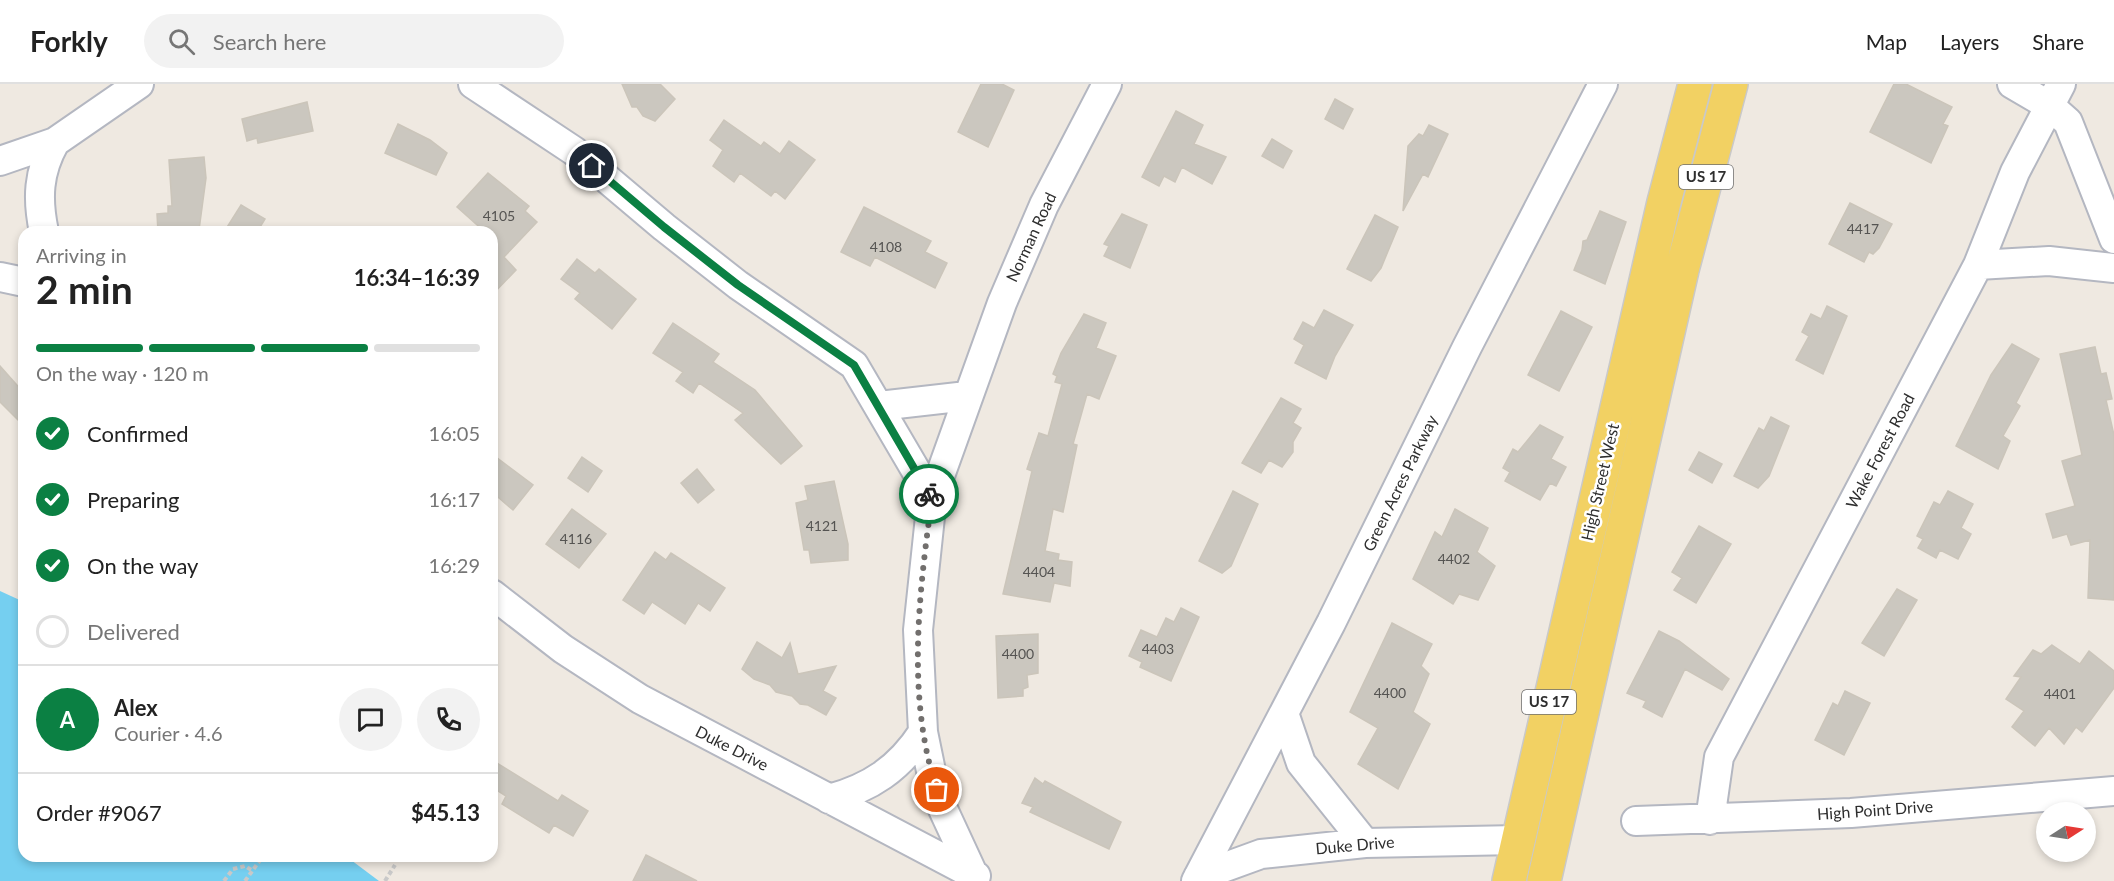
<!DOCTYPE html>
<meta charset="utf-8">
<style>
:root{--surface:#fff;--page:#f2f2f2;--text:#222;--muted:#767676;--line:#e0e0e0;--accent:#0b8043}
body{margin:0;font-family:Lato,sans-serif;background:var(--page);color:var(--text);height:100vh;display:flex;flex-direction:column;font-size:22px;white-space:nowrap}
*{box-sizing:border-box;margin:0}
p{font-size:20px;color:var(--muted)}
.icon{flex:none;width:33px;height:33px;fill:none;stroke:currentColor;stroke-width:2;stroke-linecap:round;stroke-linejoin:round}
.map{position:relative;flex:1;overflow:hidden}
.drawer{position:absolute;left:18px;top:142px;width:480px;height:636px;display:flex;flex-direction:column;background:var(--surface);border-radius:18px;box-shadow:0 3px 9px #0003}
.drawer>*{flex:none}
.needle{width:39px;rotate:78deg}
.fabs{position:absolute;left:2036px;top:718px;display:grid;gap:12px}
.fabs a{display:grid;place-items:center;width:60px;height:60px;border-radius:50%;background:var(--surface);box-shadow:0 3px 9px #0003;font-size:30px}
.pin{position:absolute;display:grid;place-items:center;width:51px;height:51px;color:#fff;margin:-26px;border:3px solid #fff;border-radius:50%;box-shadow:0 2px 6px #0007}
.courier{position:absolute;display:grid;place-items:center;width:60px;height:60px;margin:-30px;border:4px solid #0b8043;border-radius:50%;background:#fff;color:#222;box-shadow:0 2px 8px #0007}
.head em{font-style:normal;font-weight:700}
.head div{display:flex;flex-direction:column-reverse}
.head{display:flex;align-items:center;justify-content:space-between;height:102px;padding:0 18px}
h1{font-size:39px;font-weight:700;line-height:45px}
.bar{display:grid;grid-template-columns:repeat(4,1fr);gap:9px 6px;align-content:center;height:72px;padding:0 18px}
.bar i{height:8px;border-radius:4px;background:var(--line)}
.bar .selected{background:var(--accent)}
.bar p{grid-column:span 4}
.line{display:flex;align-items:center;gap:15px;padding:0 18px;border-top:2px solid var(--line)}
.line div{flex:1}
.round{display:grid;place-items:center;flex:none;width:63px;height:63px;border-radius:32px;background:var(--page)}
ol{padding:0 18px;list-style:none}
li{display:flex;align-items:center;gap:18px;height:66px}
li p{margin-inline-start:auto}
li .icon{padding:6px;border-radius:50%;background:var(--accent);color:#fff;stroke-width:4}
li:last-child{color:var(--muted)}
li i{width:33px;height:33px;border:3px solid var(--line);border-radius:50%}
header{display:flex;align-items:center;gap:36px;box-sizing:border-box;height:84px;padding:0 30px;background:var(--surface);border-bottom:2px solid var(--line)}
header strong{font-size:28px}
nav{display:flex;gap:33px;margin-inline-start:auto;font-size:21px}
.search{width:420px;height:54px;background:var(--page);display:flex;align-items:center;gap:15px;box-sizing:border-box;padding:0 21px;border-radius:33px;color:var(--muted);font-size:22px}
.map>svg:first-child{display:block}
.water{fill:#75cff0}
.building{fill:#cbc7bf;stroke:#cbc5ba;stroke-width:1.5}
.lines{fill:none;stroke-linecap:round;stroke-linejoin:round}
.minor-casing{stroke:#b4b7c1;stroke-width:32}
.primary-casing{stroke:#c9c9c9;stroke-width:36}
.path{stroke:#c9c9c9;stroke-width:4;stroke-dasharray:4.5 3;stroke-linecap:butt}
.minor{stroke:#fff;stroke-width:28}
.primary{stroke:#f2d163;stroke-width:33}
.done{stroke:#726f6d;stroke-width:6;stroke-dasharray:0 10.8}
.route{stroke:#0b8043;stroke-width:8}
.labels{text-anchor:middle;stroke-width:5;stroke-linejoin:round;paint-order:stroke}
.number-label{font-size:14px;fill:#555452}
.shield{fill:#fff;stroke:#6d6d6d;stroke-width:1.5}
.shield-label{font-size:15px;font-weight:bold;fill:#2e2e2e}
.street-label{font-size:16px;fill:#2e2e2e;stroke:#fff}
</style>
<header>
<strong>Forkly</strong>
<div class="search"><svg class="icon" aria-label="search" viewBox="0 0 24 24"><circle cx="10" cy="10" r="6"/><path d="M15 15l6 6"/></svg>Search here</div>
<nav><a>Map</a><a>Layers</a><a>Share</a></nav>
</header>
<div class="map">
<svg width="2114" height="797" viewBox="0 0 2114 797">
<rect width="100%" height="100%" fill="#efe9e1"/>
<!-- water -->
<path class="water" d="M0,507L24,518V772L347,773L379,797H0Z"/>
<!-- building -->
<path class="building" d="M622,0H660L675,15L655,37L643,32L637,23H632Z
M981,0H1002L1014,6L988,63L958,48Z
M1894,0H1906L1952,23L1943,40L1948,42L1931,79L1870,48Z
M1335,15L1353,25L1343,45L1325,35Z
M307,18L313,47L258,59L257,54L247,57L242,35Z
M1176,27L1203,41L1194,60L1226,73L1212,100L1182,83L1175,98L1164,92L1159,102L1142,93Z
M724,36L761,62L764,58L780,70L789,57L815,76L785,115L775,107L771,112L740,89L734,98L713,82L723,66L710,56Z
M398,40L430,56L447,69L436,91L385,69Z
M1429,41L1448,50L1428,93L1423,90L1403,127L1408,62L1419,50L1423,52Z
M1272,55L1292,67L1283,84L1262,72Z
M204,73L206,94L199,146L158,148L157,130L168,129V122H172L169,76Z
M488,89L529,122L525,127L537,138L504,173L516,186L492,211V148H485L457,123Z
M1850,119L1892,140L1879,164L1873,170L1869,168L1864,178L1829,160Z
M241,121L265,135L257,148H224Z
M864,123L931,157L925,168L947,179L935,204L875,173L870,182L841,168Z
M1600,127L1626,138L1605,200L1574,186L1582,166L1583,157L1587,156Z
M1122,130L1147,141L1130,184L1104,172L1109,162L1104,160Z
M1375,131L1398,143L1381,184L1371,197L1347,185Z
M577,175L595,189L599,185L636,215L612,245L575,215L580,209L561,195Z
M1827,222L1847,232L1823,290L1796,276L1809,252L1802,248L1811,230L1821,235Z
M1324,226L1353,241L1335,272L1326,295L1295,279L1304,261L1294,255L1303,238L1314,244Z
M1561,227L1592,243L1559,307L1528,291Z
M1084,230L1106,239L1096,264L1116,272L1099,315L1087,310L1073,360L1077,361L1063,428L1053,425L1045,467L1059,470L1058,476L1072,478L1070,502L1054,499L1050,518L1003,510L1032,387L1027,385L1039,349L1048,352L1062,300L1055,298L1057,292L1053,290L1061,269Z
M673,239L719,270L713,278L755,306L802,362L781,380L735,336L743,329L699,299L693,309L676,297L683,288L653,269Z
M2012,260L2039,275L2016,319L2020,322L2003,352L2010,357L1998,385L1956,362L1991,291Z
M2095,263L2101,290L2106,289L2112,315L2106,316L2114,351V516L2088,514L2090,456L2071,461L2067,450L2053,454L2046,430L2075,422L2062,377L2082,371L2060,270Z
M0,282L24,309V342L0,318Z
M1281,314L1301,325L1293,339L1301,344L1293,358V368L1282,383L1269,376L1261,389L1242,379Z
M1771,333L1789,342L1769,392L1758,404L1734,392L1759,344L1764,347Z
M1540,341L1563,353L1551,375L1566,383L1556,402L1550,399L1540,416L1505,397L1510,388L1503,384L1513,365L1518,368Z
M1699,368L1722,380L1712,399L1689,386Z
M492,370L533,401L513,426L492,408Z
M582,373L602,387L588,408L568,394Z
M697,385L714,406L698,419L681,399Z
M834,397L848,460V476L811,479L809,466H804L796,419L808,416L805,402Z
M1233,407L1258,420L1231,482L1222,489L1199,477Z
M1948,407L1973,420L1961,444L1971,450L1958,475L1940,466L1936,474L1918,464L1923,455L1917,452L1934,418L1940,421Z
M572,425L606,450L579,484L546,460Z
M1455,425L1488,444L1477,468L1495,482L1478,516L1459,510L1453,520L1413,495L1435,448L1442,453Z
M1699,442L1731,460L1696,519L1674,506L1682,494L1672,488Z
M655,468L666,476L671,469L725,504L710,527L698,519L685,540L652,518L644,530L623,516Z
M1897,505L1917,516L1884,572L1862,559Z
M1181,524L1199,533L1171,597L1140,583L1142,578L1129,572L1141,546L1157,553L1166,534L1174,538Z
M1392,539L1432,560L1421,582L1429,590L1413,628L1430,640L1398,705L1358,680L1378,644L1350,628Z
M1659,547L1679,557L1729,595L1722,606L1685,585L1662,633L1643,623L1646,617L1627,609Z
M1038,550V589L1027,591L1028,603L1023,605V612L998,614L996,552Z
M757,558L782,574L790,559L798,590L836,582L823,607L836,614L826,631L808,621L800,620L792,612L776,608L770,601L754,595L742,585Z
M2052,561L2080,580L2089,567L2114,587V604L2082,648L2076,643L2064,660L2049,644L2035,662L2012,643L2024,627L2006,615L2021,593L2014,592L2033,566L2041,570Z
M1845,607L1870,619L1844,671L1815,656L1833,619L1838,622Z
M492,676L558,717L562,711L588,727L573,752L554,741L549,749L502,720L506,712L492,703Z
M1035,694L1043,700L1045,697L1121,738L1109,765L1030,728L1033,723L1022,719Z
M646,771L697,797H633Z"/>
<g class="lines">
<!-- minor casing -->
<g class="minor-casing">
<path id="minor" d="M473,0L574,67L664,143L738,201L854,281L932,414
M2012,0L2050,22L2068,38L2114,155
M0,77L55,58L139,0
M44,148C37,115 38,88 55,58
M1978,181L2049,177L2114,184
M0,193L24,198
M879,322L967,312
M492,510L563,565L640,615L976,792
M1284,629L1301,679L1365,759
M829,715C870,704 899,685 923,648
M1710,736L1719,673L1978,181L2015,88L2061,0
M1636,737L1851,729L2114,707
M973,790L942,723L931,687L923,648L918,546L932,414L1002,219L1044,121L1107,0
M1198,793L1261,770L1365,759L1518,756
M1196,797L1331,539L1467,263L1603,0"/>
</g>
<!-- primary casing -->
<g class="primary-casing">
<path id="primary" d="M1509,797L1664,118L1695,0
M1544,797L1682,186L1731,0"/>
</g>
<!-- path -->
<path class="path" d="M224,797L233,785L245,782L253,787
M245,797L263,772
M385,797L395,781"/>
<!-- minor -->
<use href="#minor" class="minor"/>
<!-- primary -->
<use href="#primary" class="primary"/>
</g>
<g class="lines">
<!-- done -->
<path class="done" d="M929,410L932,414C919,509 906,613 937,706"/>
<!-- route -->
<path class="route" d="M592,82L664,143L738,201L854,281L929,410"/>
</g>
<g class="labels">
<!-- number labels -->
<g class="number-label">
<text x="499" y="137">4105</text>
<text x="1863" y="150">4417</text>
<text x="886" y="168">4108</text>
<text x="822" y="447">4121</text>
<text x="576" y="460">4116</text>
<text x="1454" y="480">4402</text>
<text x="1039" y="493">4404</text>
<text x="1158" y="570">4403</text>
<text x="1018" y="575">4400</text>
<text x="1390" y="614">4400</text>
<text x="2060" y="615">4401</text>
</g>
<!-- shield labels -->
<g class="shield">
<rect x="1679" y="81" width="54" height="24" rx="4.5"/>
<rect x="1522" y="606" width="54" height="24" rx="4.5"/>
</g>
<g class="shield-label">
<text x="1706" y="98">US 17</text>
<text x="1549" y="623">US 17</text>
</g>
<!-- street labels -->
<g class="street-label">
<text transform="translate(1031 153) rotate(-65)" y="6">Norman Road</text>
<text transform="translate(1880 367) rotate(-62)" y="6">Wake Forest Road</text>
<text transform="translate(1600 398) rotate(-77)" y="6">High Street West</text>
<text transform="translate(1400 399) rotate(-64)" y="6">Green Acres Parkway</text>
<text transform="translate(732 664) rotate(27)" y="6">Duke Drive</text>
<text transform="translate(1875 726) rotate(-4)" y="6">High Point Drive</text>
<text transform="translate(1355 761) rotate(-5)" y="6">Duke Drive</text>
</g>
</g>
</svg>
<div class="fabs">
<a><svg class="needle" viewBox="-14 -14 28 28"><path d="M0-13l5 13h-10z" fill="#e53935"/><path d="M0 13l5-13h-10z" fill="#767676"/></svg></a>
</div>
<div class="pin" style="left:937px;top:706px;background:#ea580c"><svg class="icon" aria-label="bag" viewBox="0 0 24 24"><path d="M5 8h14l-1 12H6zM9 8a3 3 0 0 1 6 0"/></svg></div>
<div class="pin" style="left:592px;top:82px;background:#1f2937"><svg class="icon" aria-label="home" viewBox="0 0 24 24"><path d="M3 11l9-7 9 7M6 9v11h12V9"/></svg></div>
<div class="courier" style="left:929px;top:410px"><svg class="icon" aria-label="bike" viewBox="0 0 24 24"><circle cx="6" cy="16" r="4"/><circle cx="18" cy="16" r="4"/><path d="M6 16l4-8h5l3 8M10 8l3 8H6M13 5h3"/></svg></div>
<section class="drawer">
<div class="head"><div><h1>2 min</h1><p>Arriving in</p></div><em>16:34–16:39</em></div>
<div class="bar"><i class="selected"></i><i class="selected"></i><i class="selected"></i><i></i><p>On the way · 120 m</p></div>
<ol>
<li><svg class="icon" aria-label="check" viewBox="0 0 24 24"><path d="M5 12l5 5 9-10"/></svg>Confirmed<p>16:05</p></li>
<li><svg class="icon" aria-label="check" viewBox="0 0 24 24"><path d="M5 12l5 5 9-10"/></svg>Preparing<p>16:17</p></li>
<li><svg class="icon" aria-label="check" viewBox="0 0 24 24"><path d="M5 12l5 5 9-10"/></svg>On the way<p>16:29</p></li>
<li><i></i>Delivered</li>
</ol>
<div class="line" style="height:108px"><b class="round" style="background:var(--accent);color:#fff">A</b><div><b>Alex</b><p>Courier · 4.6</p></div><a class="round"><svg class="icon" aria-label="chat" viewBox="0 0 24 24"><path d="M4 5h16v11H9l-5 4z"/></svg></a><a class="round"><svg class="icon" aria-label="phone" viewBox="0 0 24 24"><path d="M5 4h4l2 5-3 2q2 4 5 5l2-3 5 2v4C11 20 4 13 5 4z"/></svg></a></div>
<div class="line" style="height:78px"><div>Order #9067</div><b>$45.13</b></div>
</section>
</div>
